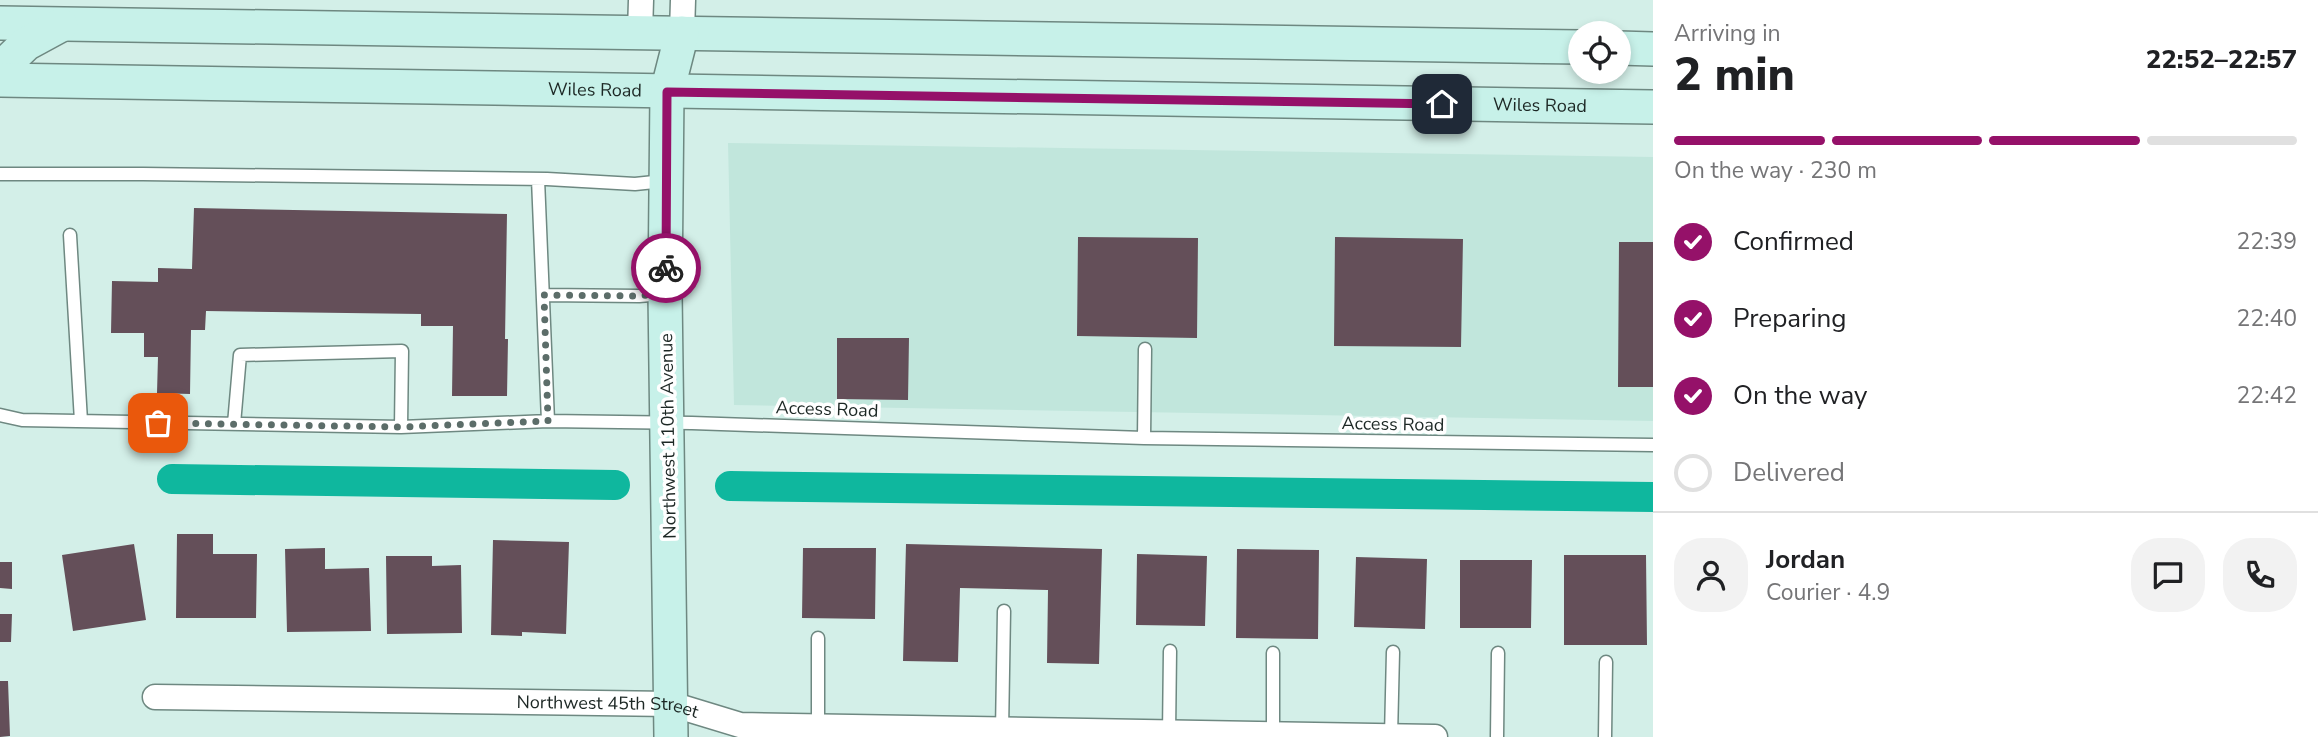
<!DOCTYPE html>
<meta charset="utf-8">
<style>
:root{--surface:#fff;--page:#f2f2f2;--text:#202124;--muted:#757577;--line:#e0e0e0;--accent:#951169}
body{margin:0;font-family:"Nunito Sans",sans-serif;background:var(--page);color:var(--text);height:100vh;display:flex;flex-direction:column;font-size:26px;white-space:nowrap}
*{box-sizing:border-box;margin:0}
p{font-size:23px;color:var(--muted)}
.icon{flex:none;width:38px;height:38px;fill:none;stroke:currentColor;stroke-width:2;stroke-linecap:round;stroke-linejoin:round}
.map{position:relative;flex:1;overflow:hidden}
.side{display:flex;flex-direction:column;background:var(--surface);width:665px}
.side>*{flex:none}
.controls{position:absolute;left:1568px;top:21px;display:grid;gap:14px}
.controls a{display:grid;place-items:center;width:63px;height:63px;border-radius:50%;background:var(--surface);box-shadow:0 4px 10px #0003;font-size:35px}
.pin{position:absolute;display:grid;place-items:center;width:60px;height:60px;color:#fff;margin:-30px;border-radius:14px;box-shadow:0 4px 10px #0006}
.courier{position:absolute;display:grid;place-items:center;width:70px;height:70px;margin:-35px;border:5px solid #951169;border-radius:50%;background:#fff;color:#222;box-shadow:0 2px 9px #0007}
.summary em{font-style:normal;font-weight:800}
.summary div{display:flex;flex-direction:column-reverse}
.summary{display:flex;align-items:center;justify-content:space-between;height:119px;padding:0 21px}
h1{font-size:46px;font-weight:800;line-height:52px}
.bar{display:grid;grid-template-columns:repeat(4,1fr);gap:10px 7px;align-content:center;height:84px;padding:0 21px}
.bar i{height:9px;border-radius:5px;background:var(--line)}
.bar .selected{background:var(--accent)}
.bar p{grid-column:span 4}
.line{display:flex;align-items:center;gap:18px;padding:0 21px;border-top:2px solid var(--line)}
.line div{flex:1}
.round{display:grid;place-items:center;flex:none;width:74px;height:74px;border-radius:28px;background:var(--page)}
ol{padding:0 21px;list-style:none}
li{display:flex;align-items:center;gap:21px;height:77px}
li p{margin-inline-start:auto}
li .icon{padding:7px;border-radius:50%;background:var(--accent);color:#fff;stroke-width:4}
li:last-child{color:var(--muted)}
li i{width:38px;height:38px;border:4px solid var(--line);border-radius:50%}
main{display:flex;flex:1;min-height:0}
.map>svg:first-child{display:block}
.built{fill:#c1e6dc}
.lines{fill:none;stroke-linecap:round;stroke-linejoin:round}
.canal{stroke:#0fb79e;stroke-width:30}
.building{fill:#644f59}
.lane-casing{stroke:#6e8881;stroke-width:15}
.street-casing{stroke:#6e8881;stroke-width:27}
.secondary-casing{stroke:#6e8881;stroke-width:36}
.lane{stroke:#fff;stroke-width:12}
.street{stroke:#fff;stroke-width:24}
.secondary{stroke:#c7f1e9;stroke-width:33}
.done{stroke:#5c6d69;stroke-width:7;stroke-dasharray:0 12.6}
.route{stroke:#951169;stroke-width:9}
.labels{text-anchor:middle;stroke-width:7;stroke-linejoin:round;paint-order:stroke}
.street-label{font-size:18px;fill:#1c2724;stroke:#fff}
</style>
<main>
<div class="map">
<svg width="1653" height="737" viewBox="0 0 1653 737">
<rect width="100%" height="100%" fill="#d3efe8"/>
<!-- built -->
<path class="built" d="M728,143L1653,157V421L734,405Z"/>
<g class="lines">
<!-- canal -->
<path class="canal" d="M172,479L615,485
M730,486L1653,497"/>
</g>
<!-- building -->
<path class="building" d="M194,208L507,214L505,339H508L507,396H452L453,326H421V314L206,311L205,330H191L190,394L157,393L158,357H144V333H111L112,281L158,282V268L192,269Z
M1078,237L1198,238L1197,338L1077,336Z
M1335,237L1463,239L1461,347L1334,346Z
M1619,242H1653V387H1618Z
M837,338H909L908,400L837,399Z
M177,534H213V554H257L256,618H176Z
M493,540L569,542L566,634L522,632V636L491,635Z
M134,544L146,620L73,631L62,555Z
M906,544L1102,549L1099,664L1047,663L1048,590L960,588L958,662L903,661Z
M325,548V569L369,568L371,631L287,632L285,549Z
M803,548H876L875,619L802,618Z
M1237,549L1319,550L1318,639L1236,638Z
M1137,554L1207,556L1205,626L1136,625Z
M1564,555H1646L1647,645H1564Z
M386,556H432V566L461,565L462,633L387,634Z
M1356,557L1427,559L1425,629L1354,627Z
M1460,560H1532L1531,628H1460Z
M0,562H12V589L0,588Z
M0,614H12L11,642H0Z
M0,681H8L10,736L0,737Z"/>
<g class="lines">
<!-- lane casing -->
<g class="lane-casing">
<path id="lane" d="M0,174H143L547,179L635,184L664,181
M538,179L548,421
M70,235L81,421
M544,295L639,296L662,294
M0,415L22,420L401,427L548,421L692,423L1144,438L1653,445
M234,424L240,355L402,351L401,427
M1144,438L1145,349
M818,638V727
M1273,653V735
M1002,731L1004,611
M1169,734L1170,651
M1391,736L1393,652
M1497,737L1498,653
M1605,737L1606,662"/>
</g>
<!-- street casing -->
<g class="street-casing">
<g id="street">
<path d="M640,33L641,0"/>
<path d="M682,33L683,0"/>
<path id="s1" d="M155,697L671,704L740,725L1435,737"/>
</g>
</g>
<!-- secondary casing -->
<g class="secondary-casing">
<g id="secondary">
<path d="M0,23L1580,47"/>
<path d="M1619,48L1653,49"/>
<path d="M0,69L26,44L61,25"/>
<path id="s2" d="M0,80L1653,107"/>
<path d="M671,737L665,293L667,92L682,33"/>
</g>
</g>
<!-- lane -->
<use href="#lane" class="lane"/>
<!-- street -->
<use href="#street" class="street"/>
<!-- secondary -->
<use href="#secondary" class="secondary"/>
</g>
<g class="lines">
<!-- done -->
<path class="done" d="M158,423L401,427L548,421L544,295L639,296L665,293L666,268"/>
<!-- route -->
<path class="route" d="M666,268L667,92L1442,104"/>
</g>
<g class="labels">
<!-- street labels -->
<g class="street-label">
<text dy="6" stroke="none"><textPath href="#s2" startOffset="595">Wiles Road</textPath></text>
<text dy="6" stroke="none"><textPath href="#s2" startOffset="1540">Wiles Road</textPath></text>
<text transform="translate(827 409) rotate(2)" y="6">Access Road</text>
<text transform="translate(1393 424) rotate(1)" y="6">Access Road</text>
<text transform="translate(668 436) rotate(-91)" y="6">Northwest 110th Avenue</text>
<text dy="6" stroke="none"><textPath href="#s1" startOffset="453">Northwest 45th Street</textPath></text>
</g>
</g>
</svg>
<div class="controls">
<a><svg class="icon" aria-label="locate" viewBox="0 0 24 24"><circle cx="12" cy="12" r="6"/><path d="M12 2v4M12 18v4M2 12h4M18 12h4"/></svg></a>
</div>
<div class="pin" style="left:158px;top:423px;background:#ea580c"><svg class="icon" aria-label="bag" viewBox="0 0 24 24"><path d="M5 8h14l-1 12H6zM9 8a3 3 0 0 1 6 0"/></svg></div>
<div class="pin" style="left:1442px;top:104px;background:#1f2937"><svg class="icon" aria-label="home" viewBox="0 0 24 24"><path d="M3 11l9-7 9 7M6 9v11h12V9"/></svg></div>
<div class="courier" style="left:666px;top:268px"><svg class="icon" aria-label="bike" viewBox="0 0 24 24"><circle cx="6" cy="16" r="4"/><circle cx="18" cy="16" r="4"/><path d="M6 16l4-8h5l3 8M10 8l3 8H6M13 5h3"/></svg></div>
</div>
<section class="side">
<div class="summary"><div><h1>2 min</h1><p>Arriving in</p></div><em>22:52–22:57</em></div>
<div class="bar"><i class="selected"></i><i class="selected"></i><i class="selected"></i><i></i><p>On the way · 230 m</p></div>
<ol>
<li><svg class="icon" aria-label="check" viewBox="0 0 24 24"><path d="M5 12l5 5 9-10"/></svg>Confirmed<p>22:39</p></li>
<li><svg class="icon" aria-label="check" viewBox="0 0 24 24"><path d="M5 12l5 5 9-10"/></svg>Preparing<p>22:40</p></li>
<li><svg class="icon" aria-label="check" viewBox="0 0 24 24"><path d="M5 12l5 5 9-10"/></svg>On the way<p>22:42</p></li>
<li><i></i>Delivered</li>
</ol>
<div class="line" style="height:126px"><a class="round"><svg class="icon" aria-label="person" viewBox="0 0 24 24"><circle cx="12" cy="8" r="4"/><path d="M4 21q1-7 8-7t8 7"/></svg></a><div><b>Jordan</b><p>Courier · 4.9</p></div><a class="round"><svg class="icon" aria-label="chat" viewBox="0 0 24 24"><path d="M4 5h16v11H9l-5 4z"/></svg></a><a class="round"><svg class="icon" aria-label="phone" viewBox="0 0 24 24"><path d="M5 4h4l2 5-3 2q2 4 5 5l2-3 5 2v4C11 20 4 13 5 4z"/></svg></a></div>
</section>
</main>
